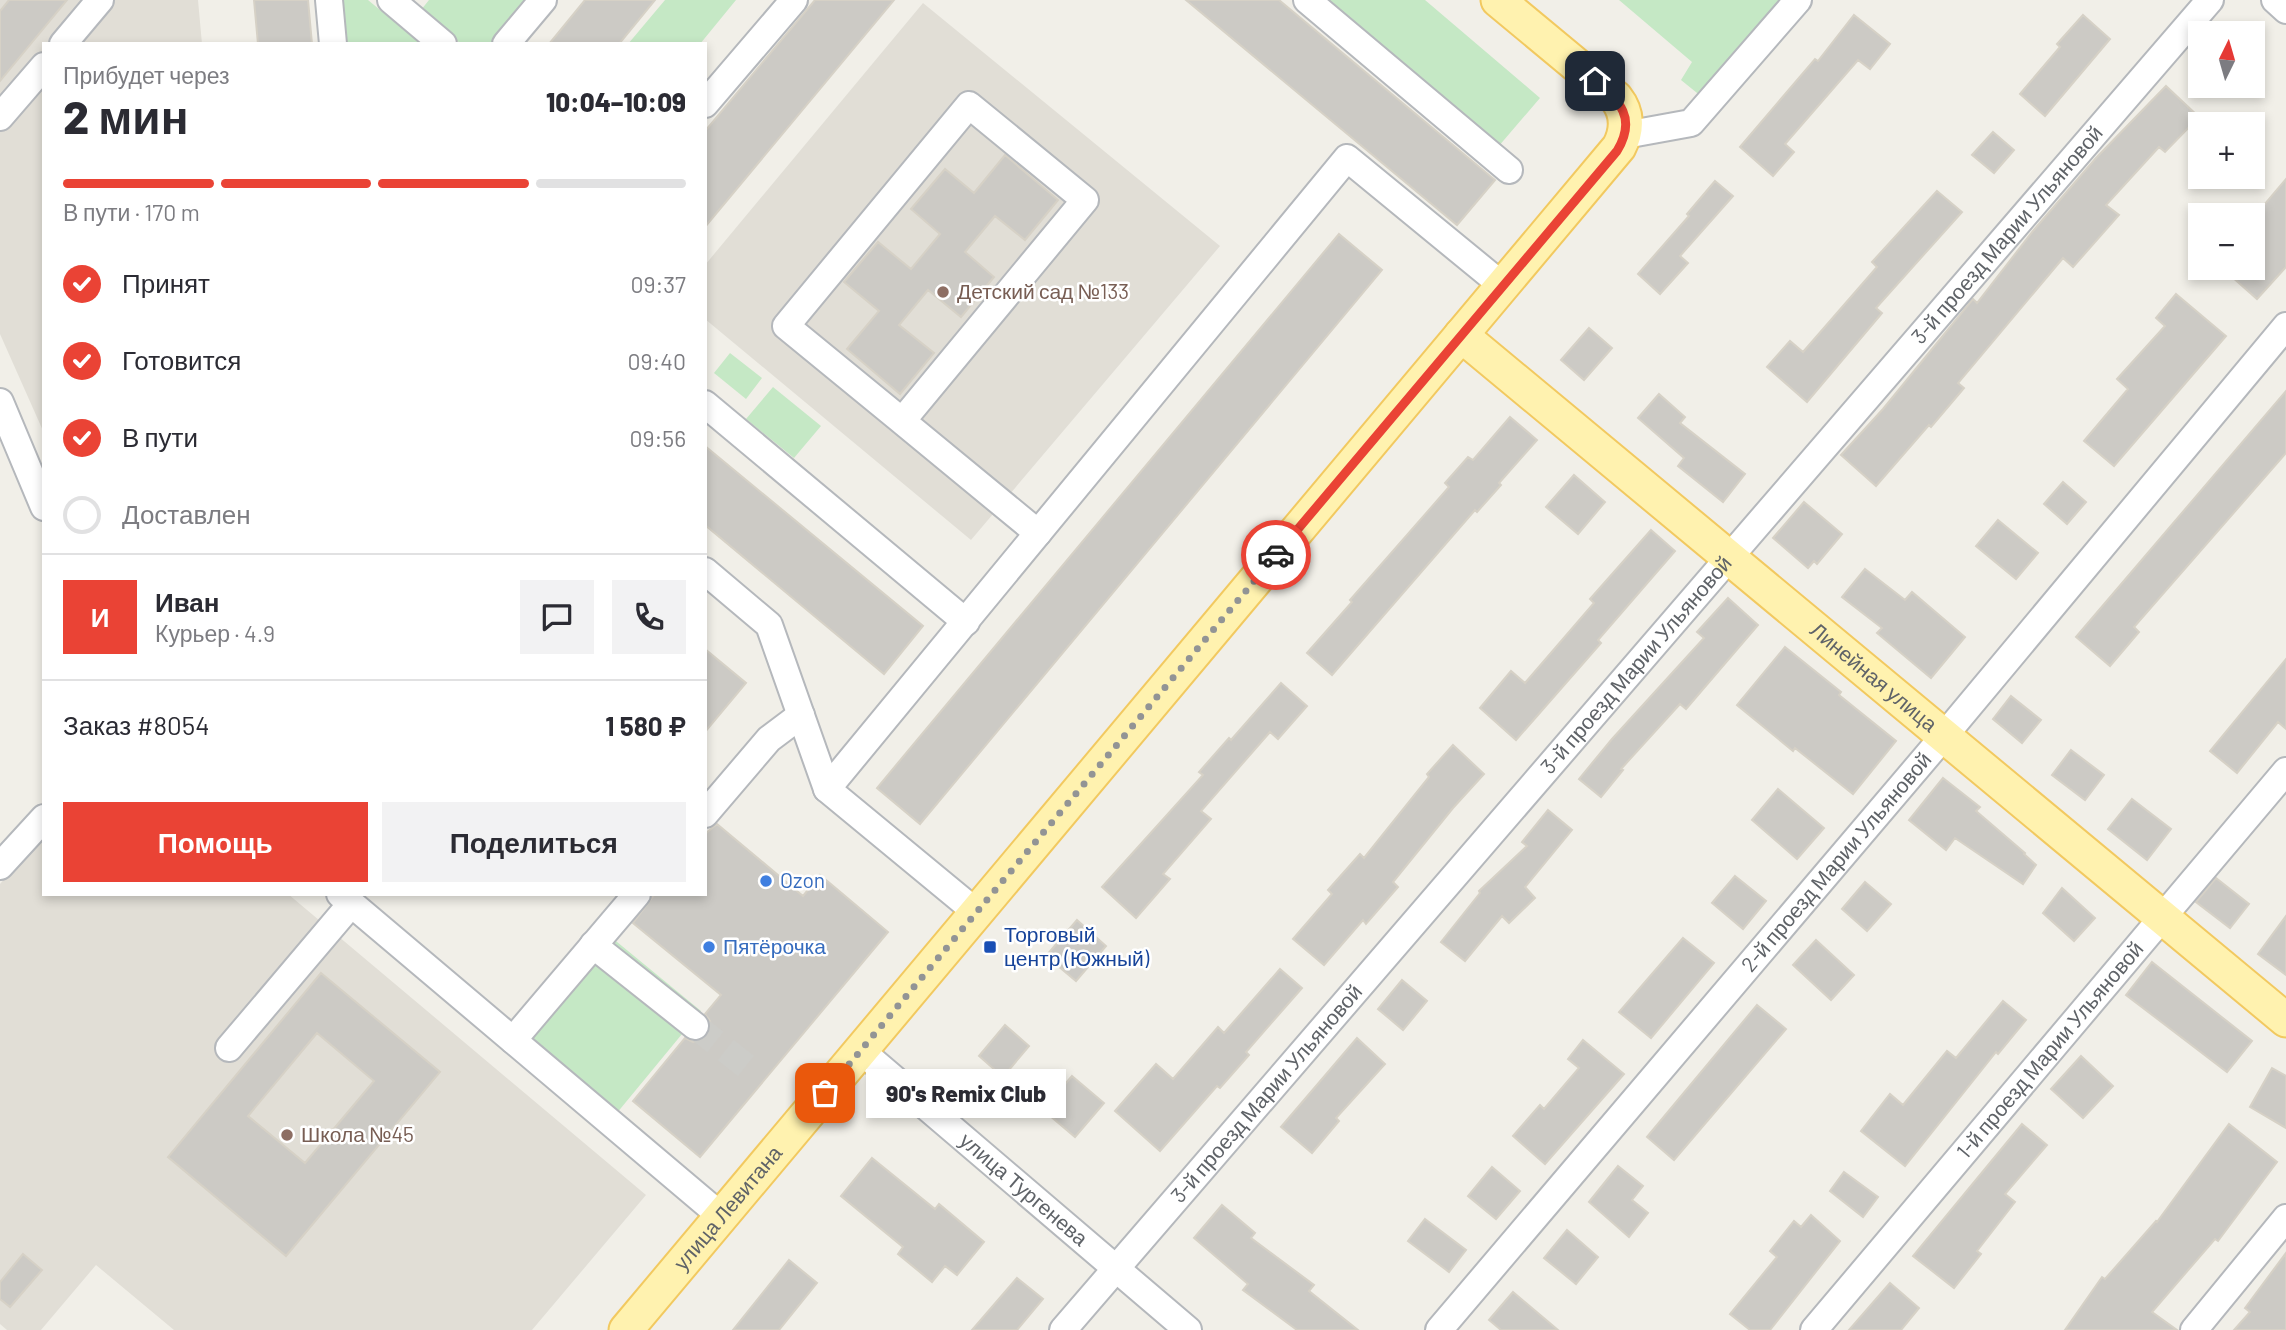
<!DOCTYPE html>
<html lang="ru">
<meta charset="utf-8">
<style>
:root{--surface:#fff;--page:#f2f2f3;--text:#2b2b33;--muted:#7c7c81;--line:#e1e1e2;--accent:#ea4335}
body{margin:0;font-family:Barlow,sans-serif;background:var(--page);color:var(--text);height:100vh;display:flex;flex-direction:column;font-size:26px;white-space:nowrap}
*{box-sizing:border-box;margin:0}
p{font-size:23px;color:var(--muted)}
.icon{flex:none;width:38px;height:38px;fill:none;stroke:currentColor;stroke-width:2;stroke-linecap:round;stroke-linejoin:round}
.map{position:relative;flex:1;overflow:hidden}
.panel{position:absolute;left:42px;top:42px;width:665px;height:854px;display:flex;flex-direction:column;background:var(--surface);border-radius:0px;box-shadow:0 4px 10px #0003}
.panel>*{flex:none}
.needle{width:46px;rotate:5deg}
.fabs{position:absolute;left:2188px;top:21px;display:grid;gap:14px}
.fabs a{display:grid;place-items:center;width:77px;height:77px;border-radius:0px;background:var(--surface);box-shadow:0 4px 10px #0003;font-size:35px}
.pin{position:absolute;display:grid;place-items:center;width:60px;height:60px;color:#fff;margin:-30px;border-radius:14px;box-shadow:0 4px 10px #0006}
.courier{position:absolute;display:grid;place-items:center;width:70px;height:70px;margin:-35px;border:5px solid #ea4335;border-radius:50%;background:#fff;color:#222;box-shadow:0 2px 9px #0007}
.bubble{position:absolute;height:49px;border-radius:0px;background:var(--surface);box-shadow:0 4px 10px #0003;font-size:23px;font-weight:800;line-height:49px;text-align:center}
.headline em{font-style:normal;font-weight:800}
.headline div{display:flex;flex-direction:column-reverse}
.headline{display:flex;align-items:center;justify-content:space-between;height:119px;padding:0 21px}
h1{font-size:46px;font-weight:800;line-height:52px}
.bar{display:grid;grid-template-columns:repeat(4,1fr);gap:10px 7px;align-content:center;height:84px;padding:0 21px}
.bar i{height:9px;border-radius:5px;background:var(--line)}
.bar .current{background:var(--accent)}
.bar p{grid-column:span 4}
.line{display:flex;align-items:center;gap:18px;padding:0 21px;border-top:2px solid var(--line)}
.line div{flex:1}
.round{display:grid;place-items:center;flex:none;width:74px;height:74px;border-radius:0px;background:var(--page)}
ol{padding:0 21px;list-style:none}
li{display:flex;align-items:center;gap:21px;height:77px}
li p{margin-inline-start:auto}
li .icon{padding:7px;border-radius:50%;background:var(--accent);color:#fff;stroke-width:4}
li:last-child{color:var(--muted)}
li i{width:38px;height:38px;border:4px solid var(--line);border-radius:50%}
.primary-button{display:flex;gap:14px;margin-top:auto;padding:14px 21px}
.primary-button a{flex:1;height:80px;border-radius:0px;background:var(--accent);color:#fff;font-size:28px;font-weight:800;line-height:80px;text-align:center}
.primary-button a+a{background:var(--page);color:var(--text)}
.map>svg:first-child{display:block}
.education{fill:#e1ded6}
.green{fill:#c5e8c5}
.building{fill:#cccac5;stroke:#d6d1c6;stroke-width:2;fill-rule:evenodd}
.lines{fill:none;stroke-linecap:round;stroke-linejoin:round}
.minor-tunnel{stroke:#ccccc8;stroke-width:26;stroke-dasharray:26 13;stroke-linecap:butt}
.minor-casing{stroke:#b5b8bc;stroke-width:30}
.major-casing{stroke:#f2c960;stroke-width:37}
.minor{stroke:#fff;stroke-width:26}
.major{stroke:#fff2af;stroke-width:33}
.done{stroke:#929495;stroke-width:7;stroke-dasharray:0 12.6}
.route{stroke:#ea4335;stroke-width:9}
.education-dot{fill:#8d6e63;stroke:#fff;stroke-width:2.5}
.shop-dot{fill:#3f7fe0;stroke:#fff;stroke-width:2.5}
.transit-dot{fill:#1a4fb4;stroke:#fff;stroke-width:2.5}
.labels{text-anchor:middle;stroke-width:5;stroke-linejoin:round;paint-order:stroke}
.street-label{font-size:21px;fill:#5f6368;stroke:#fff}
.education-label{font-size:21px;fill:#785e54;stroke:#fff;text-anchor:start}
.shop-label{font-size:21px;fill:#366cbe;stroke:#fff;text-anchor:start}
.transit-label{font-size:21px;fill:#164399;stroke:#fff;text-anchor:start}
</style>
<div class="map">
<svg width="2286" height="1330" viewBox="0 0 2286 1330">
<rect width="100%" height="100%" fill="#f1efe8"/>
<!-- education -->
<path class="education" d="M0,0H198L202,44H44V433L0,334Z
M923,3L1220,246L971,540L705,319V265Z
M44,833V894H288L646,1195L532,1330H174L96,1265L41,1330H7L0,1324V884Z"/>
<!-- green -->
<path class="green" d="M337,0H368L421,44H341Z
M429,0H527L491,44H461L421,10Z
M665,0H736L700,44H628Z
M1325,0H1425L1540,98L1498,147Z
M1619,0H1784L1702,97L1681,80L1692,62Z
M730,353L762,378L746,399L714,373Z
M773,387L821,426L794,458L746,419Z
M611,937L701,1011L607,1125L517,1051Z"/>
<!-- building -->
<path class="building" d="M9,0H67L0,81V11Z
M254,0H308L312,44H258Z
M585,0H655L619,44H549Z
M815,0H894L705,227V131Z
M1186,0H1279L1495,180L1457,225Z
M1854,15L1890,44L1870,69L1858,60L1785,144L1794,152L1773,176L1740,147L1815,59L1818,61Z
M2083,15L2110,39L2045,116L2020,94L2060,47L2057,44Z
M2166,86L2199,117L2165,152L2159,147L2106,205L2119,215L2073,267L2063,258L1958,383L1964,388L1931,427L1929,425L1876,486L1841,455L1883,409L1973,299L1977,303L2033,231L2096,158Z
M1993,132L2014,150L1994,173L1972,155Z
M1005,155L1058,200L1025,240L995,216L965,252L994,277L961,317L928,290L899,325L934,353L900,394L847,349L879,311L844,282L878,242L911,269L940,234L911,209L945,169L974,193Z
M2286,179V267L2257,299L2222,268H2252V219Z
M1715,181L1733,196L1680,256L1688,263L1660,294L1638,274L1689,216L1687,214Z
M1937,191L1962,212L1876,308L1882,313L1807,402L1767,367L1790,341L1803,352L1877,267L1872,262Z
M1339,234L1382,270L920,824L877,788Z
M2176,294L2226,336L2114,466L2084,441L2128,389L2117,379L2165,326L2156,318Z
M1589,328L1612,348L1584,380L1561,360Z
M2286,391V453L2134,627L2139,632L2110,666L2076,637Z
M1659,394L1685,417L1680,423L1745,474L1723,502L1678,466L1684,458L1638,418Z
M1510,417L1537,440L1499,483L1501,485L1477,512L1475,510L1332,675L1307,653L1352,602L1350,600L1449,487L1445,483L1468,457L1473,460Z
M705,446L923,626L884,674L705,525Z
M1574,475L1605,502L1578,534L1546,507Z
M2063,482L2086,502L2067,524L2044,504Z
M1804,502L1842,534L1817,564L1814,561L1808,568L1773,538Z
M1998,520L2038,553L2016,579L1976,546Z
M1651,530L1675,551L1598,640L1601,643L1516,740L1480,708L1511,671L1525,683L1594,603L1590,599Z
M1865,569L1905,600L1912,592L1965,637L1931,678L1877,633L1882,628L1842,597Z
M1728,598L1758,625L1686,709L1680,704L1621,769L1623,770L1601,797L1579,779L1612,739L1704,638L1697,632Z
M1785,647L1841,692L1839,695L1896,741L1853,794L1795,748L1793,751L1737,705Z
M705,649L746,683L705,732Z
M2286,659V729L2278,722L2237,773L2210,751Z
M1281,683L1307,706L1278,739L1270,732L1201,811L1211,819L1163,874L1170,879L1136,918L1102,887L1203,775L1199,772L1229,738L1231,740Z
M2011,696L2041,720L2022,743L1993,719Z
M1453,745L1484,774L1453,808L1393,882L1398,887L1366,924L1363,920L1324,965L1293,939L1332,894L1328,890L1360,854L1364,858L1429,777L1427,774Z
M2071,750L2104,775L2085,800L2052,775Z
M1943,778L1980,807L1976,811L2025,853L2024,854L2036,865L2023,884L1955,838L1946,850L1909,820Z
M1778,789L1824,828L1797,859L1752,820Z
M2132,799L2171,829L2147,860L2108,829Z
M1548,810L1572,830L1525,887L1535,898L1509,923L1502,916L1465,961L1441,942L1480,893L1479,891L1527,846L1522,842Z
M717,824L803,896L820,875L888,932L700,1157L633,1101L685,1038L693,1042L701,1040L707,1036L711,1028L710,1021L705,1014L721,995L633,923L655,894H705V834Z
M1735,876L1766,901L1743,929L1712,903Z
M2216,878L2249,904L2230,928L2196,902Z
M1865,882L1891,904L1867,931L1842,909Z
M2062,888L2095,918L2074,941L2043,913Z
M2286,916V975L2258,954Z
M1077,920L1106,946L1076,981L1046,956Z
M1683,938L1714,963L1651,1038L1619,1012Z
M1816,940L1854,975L1831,1000L1793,965Z
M2152,962L2252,1041L2227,1072L2126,995Z
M1280,969L1302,988L1246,1052L1249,1055L1220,1088L1217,1086L1160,1151L1115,1111L1156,1064L1173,1079L1218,1027L1224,1033Z
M321,973L440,1072L286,1256L168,1157ZM317,1033L374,1081L305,1163L248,1116Z
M1402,980L1427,1001L1403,1030L1378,1009Z
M2003,1001L2026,1020L1998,1054L1996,1052L1905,1166L1861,1131L1890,1094L1903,1105L1947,1051L1956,1058Z
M1757,1005L1786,1029L1674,1160L1647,1137Z
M1005,1025L1029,1046L1003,1077L979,1056Z
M1357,1038L1385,1064L1336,1118L1339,1121L1312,1153L1281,1127Z
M1583,1040L1624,1074L1545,1164L1513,1136L1540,1105L1544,1109L1579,1068L1568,1059Z
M2081,1056L2113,1086L2083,1118L2051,1089Z
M2272,1068L2286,1076V1128L2250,1107Z
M1072,1076L1104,1103L1075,1137L1043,1110Z
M2022,1124L2047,1145L2005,1194L2015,1202L1977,1251L1981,1254L1954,1288L1913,1256Z
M2229,1124L2277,1162L2218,1241L2215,1239L2152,1312L2177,1330H2065L2102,1277L2105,1279L2156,1221L2157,1222Z
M872,1158L935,1209L939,1204L984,1242L957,1275L945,1266L932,1282L898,1254L903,1247L841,1196Z
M1618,1166L1643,1186L1632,1200L1648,1213L1629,1237L1589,1202Z
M1492,1167L1520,1191L1496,1219L1468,1196Z
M1844,1172L1878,1197L1863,1217L1830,1191Z
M1222,1205L1255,1233L1251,1238L1314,1285L1309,1291L1358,1330H1297L1243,1290L1248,1284L1194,1238Z
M1811,1215L1840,1241L1770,1330H1750L1730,1314L1777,1257L1770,1251L1794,1221L1801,1227Z
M1425,1219L1466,1250L1449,1272L1408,1241Z
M1567,1230L1598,1257L1576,1284L1544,1258Z
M2286,1253V1330H2234L2250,1312L2245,1308Z
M23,1254L42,1270L10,1307L0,1299V1282Z
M789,1260L817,1283L779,1330H733Z
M1017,1278L1043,1299L1017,1330H972Z
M1890,1283L1919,1308L1901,1330H1849Z
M1513,1292L1558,1330H1501L1489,1320Z"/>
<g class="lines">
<!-- minor-tunnel -->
<path class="minor-tunnel" d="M695,1026L746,1066"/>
<!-- minor casing -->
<g class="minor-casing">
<g id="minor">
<path d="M329,0L333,44"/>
<path d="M391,0L443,44"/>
<path d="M1307,0L1509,170"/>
<path d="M2275,0L2286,10"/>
<path d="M63,44L100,0"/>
<path d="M506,44L543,0"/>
<path d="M705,104L794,0"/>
<path d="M0,117L44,66"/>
<path d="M1625,135L1691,123L1798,0"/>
<path d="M0,402L44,507"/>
<path d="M705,404L966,622"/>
<path d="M902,421L786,326L969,105L1085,200L902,421L1038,533"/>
<path d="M705,571L769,625L827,789L976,912"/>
<path d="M827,789L1347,158L1503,286"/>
<path d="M705,814L769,739L801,715"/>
<path d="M0,866L44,818"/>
<path d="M340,894L721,1216"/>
<path d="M593,945L695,1026"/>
<path d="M513,1040L637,894"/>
<path d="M229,1048L351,904"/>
<path id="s1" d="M860,1050L1188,1330"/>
<path id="s2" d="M1063,1330L2210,0"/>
<path id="s3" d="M1439,1330L1944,736L2286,326"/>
<path id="s4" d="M1814,1330L2286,771"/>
<path d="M2194,1330L2286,1218"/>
</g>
</g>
<!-- major casing -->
<g class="major-casing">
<g id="major">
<path id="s5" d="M1461,335L2286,1020"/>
<path id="s6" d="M626,1330L1619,147C1628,130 1628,113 1616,98L1498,0"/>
</g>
</g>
<!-- minor -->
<use href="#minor" class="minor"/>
<!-- major -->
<use href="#major" class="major"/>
</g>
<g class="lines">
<!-- done -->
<path class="done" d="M825,1093L1276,555"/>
<!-- route -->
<path class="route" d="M1276,555L1617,151C1637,118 1620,101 1595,81"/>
</g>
<!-- markers -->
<g class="education-dot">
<circle cx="943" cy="292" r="7"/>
<circle cx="287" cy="1135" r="7"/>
</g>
<g class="shop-dot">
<circle cx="766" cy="881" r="7"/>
<circle cx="709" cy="947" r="7"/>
</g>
<rect class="transit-dot" x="983" y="940" width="14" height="14" rx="3.5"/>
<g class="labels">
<!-- street labels -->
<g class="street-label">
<text dy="7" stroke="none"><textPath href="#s2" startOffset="1446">3-й проезд Марии Ульяновой</textPath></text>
<text dy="7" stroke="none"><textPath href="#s2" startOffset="878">3-й проезд Марии Ульяновой</textPath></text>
<text dy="7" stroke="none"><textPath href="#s5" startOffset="536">Линейная улица</textPath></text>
<text dy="7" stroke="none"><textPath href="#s3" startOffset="614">2-й проезд Марии Ульяновой</textPath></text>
<text dy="7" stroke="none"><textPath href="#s4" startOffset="366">1-й проезд Марии Ульяновой</textPath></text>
<text dy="7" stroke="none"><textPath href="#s2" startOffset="312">3-й проезд Марии Ульяновой</textPath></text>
<text dy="7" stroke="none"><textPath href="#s1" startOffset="215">улица Тургенева</textPath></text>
<text dy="7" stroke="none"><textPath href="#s6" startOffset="159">улица Левитана</textPath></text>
</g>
<!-- education labels -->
<g class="education-label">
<text x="957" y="299">Детский сад №133</text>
<text x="301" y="1142">Школа №45</text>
</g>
<!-- shop labels -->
<g class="shop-label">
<text x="780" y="888">Ozon</text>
<text x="723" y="954">Пятёрочка</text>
</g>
<!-- transit labels -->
<g class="transit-label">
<text x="1004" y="942">Торговый<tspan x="1004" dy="24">центр (Южный)</tspan></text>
</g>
</g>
</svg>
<div class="fabs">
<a><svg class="needle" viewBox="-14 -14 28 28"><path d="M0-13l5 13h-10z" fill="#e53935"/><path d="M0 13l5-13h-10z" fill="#7c7c81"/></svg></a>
<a>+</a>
<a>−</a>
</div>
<div class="pin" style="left:825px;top:1093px;background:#ea580c"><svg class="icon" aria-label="bag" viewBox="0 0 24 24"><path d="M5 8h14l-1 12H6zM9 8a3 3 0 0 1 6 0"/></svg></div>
<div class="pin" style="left:1595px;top:81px;background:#1f2937"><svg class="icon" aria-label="home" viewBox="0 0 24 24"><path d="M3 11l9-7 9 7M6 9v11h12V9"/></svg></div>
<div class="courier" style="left:1276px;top:555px"><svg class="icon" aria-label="car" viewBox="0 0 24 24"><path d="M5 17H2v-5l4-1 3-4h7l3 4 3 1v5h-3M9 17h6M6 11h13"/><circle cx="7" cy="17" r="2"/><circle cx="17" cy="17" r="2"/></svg></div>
<div class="bubble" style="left:866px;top:1069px;width:200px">90's Remix Club</div>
<section class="panel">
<div class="headline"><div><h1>2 мин</h1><p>Прибудет через</p></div><em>10:04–10:09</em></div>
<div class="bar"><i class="current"></i><i class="current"></i><i class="current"></i><i></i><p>В пути · 170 m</p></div>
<ol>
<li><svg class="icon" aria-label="check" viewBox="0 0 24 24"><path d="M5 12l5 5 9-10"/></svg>Принят<p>09:37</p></li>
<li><svg class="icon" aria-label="check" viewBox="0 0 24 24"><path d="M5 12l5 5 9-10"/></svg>Готовится<p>09:40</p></li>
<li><svg class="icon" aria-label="check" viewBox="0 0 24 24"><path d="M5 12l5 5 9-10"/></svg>В пути<p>09:56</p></li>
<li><i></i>Доставлен</li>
</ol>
<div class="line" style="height:126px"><b class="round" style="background:var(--accent);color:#fff">И</b><div><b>Иван</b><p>Курьер · 4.9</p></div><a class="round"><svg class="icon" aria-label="chat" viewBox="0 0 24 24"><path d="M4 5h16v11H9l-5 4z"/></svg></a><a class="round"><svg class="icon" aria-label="phone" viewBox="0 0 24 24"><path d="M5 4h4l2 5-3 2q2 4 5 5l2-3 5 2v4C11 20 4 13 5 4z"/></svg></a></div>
<div class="line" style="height:91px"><div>Заказ #8054</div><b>1 580 ₽</b></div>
<div class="primary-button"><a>Помощь</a><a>Поделиться</a></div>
</section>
</div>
